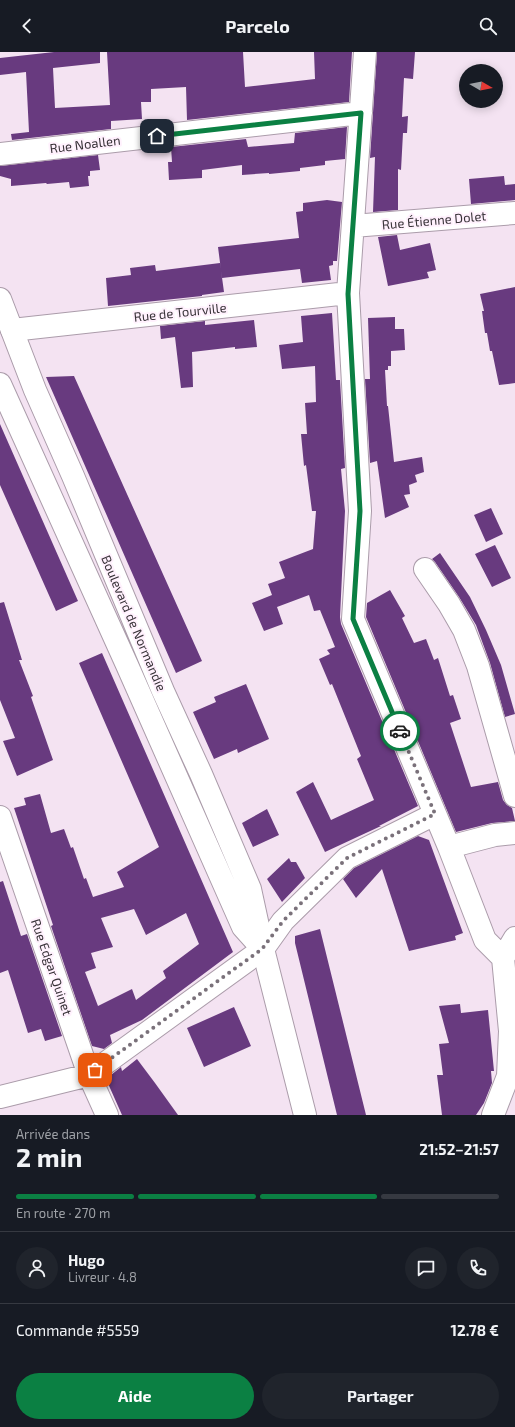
<!DOCTYPE html>
<html lang="fr">
<meta charset="utf-8">
<style>
:root{--surface:#171b24;--page:#20242c;--text:#f1f3f6;--muted:#9ea1a6;--line:#363941;--accent:#0b8043}
body{margin:0;font-family:"Exo 2",sans-serif;background:var(--page);color:var(--text);height:100vh;display:flex;flex-direction:column;font-size:15px;white-space:nowrap}
*{box-sizing:border-box;margin:0}
p{font-size:13px;color:var(--muted)}
.icon{flex:none;width:22px;height:22px;fill:none;stroke:currentColor;stroke-width:2;stroke-linecap:round;stroke-linejoin:round}
.map{position:relative;height:1063px;overflow:hidden}
.side{display:flex;flex-direction:column;background:var(--surface);flex:1}
.side>*{flex:none}
.needle{width:26px;rotate:99deg}
.fabs{position:absolute;left:459px;top:12px;display:grid;gap:8px}
.fabs a{display:grid;place-items:center;width:44px;height:44px;border-radius:50%;background:var(--surface);box-shadow:0 2px 10px #0003;font-size:20px}
.pin{position:absolute;display:grid;place-items:center;width:34px;height:34px;color:#fff;margin:-17px;border-radius:8px;box-shadow:0 2px 6px #0006}
.courier{position:absolute;display:grid;place-items:center;width:40px;height:40px;margin:-20px;border:3px solid #0b8043;border-radius:50%;background:#fff;color:#222;box-shadow:0 1px 5px #0007}
.head em{font-style:normal;font-weight:700}
.head div{display:flex;flex-direction:column-reverse}
.head{display:flex;align-items:center;justify-content:space-between;height:68px;padding:0 16px}
h1{font-size:26px;font-weight:700;line-height:30px}
.bar{display:grid;grid-template-columns:repeat(4,1fr);gap:6px 4px;align-content:center;height:48px;padding:0 16px}
.bar i{height:5px;border-radius:3px;background:var(--line)}
.bar .selected{background:var(--accent)}
.bar p{grid-column:span 4}
.line{display:flex;align-items:center;gap:10px;padding:0 16px;border-top:1px solid var(--line)}
.line div{flex:1}
.round{display:grid;place-items:center;flex:none;width:42px;height:42px;border-radius:21px;background:var(--page)}
.button{display:flex;gap:8px;margin-top:auto;padding:8px 16px}
.button a{flex:1;height:46px;border-radius:24px;background:var(--accent);color:#fff;font-size:16px;font-weight:700;line-height:46px;text-align:center}
.button a+a{background:var(--page);color:var(--text)}
header{display:flex;justify-content:space-between;align-items:center;height:52px;padding:0 16px;background:var(--surface);font-size:18px;font-weight:700}
.map>svg:first-child{display:block}
.building{fill:#683a7f;fill-rule:evenodd}
.lines{fill:none;stroke-linecap:round;stroke-linejoin:round}
.street-casing{stroke:#ab9caa;stroke-width:24}
.secondary-casing{stroke:#ab9caa;stroke-width:24}
.street{stroke:#fff;stroke-width:22}
.secondary{stroke:#fff;stroke-width:22}
.done{stroke:#7a717a;stroke-width:4;stroke-dasharray:0 7.2}
.route{stroke:#0b8043;stroke-width:5}
.labels{text-anchor:middle;stroke-width:4;stroke-linejoin:round;paint-order:stroke}
.street-label{font-size:13px;fill:#393339;stroke:#fff1fd}
</style>
<header><svg class="icon" aria-label="back" viewBox="0 0 24 24"><path d="M15 5l-7 7 7 7"/></svg>Parcelo<svg class="icon" aria-label="search" viewBox="0 0 24 24"><circle cx="10" cy="10" r="6"/><path d="M15 15l6 6"/></svg></header>
<div class="map">
<svg width="515" height="1063" viewBox="0 0 515 1063">
<rect width="100%" height="100%" fill="#f4e3f2"/>
<!-- building -->
<path class="building" d="M54,0H100V11L53,16L55,56L110,53L107,0H243L245,35L315,27L314,0H352L349,50L187,68L186,35L151,37V50H141L142,67L111,69V77L12,88L11,82L29,80L26,20L0,23V6Z
M377,0H415L413,27L404,26L402,65L408,64L407,81H403L401,118L398,117V158L373,160L375,105L370,106Z
M347,75L345,107L325,109V113L300,116V119L269,122V121L242,123V113L202,118V126L169,128L168,110H172L171,95L246,87L248,95L294,91L295,81Z
M98,103L100,118L90,119V124H88L89,134L70,136L69,130L47,132L46,131L11,134V127L0,124V114Z
M504,124L505,133L515,132V148L471,152L469,127Z
M327,148L342,150L337,209H333V213L329,214L331,228L302,231L300,217L222,226L218,195L299,186L296,160L303,159V151Z
M397,183L400,198L430,191L436,218L427,220L429,226L388,234L378,185Z
M220,211L224,240L202,243V244L108,254L106,226L131,223L130,216L155,213L156,219Z
M515,235V331L499,333L492,299H490L487,281H485L482,259H484L480,242Z
M332,261L336,328H340L345,416L341,417L345,459L340,565L341,572L418,754L379,774H381L325,800L296,740L313,730L331,768L374,748L357,707L361,704L332,632L330,633L319,607L330,602L327,598L335,595L320,558L314,559L309,543L277,555L283,572L264,579L252,551L272,543L268,532L285,526L279,510L313,497L316,459H312L306,413L304,414L301,382H307L305,351L316,350L315,314L282,317L279,293L303,290L301,264Z
M395,265V277H404L405,298L391,299V314H388V318H385L387,354H388L394,410L422,405L424,420L415,423L417,430L409,433L410,442L404,443L409,455L385,466L377,409L370,411L365,327H370L368,266Z
M254,268L257,295L235,297V295L192,300L193,335L181,336L175,285L161,287L160,274L205,269V273Z
M74,324L202,609L176,621L46,325Z
M0,372L78,549L56,559L0,433Z
M491,456L503,482L486,490L474,463Z
M495,493L511,526L492,535L475,502Z
M440,501L470,545L486,578L501,613L515,662L505,665L490,611L476,573L459,545L435,510L432,507Z
M390,538L405,564L402,566L414,591L426,587L434,608L438,606L450,644L453,643L461,667L450,671L471,735L498,730L503,748L507,753L512,756L515,769L492,771L456,780L366,565L367,551Z
M4,550L22,608H19L33,644L31,645L53,708L17,724L3,689L15,686L0,648V551Z
M102,601L233,900L142,968L110,983L112,991L104,997L92,994L51,874L53,873L14,756L26,753L24,746L40,742L51,781L64,777L71,796L73,795L84,827L86,826L93,845L124,835L117,820L159,795L79,611ZM134,857L146,883L186,861L199,892L163,919L166,926L136,948L132,937L98,954L85,920L96,916L91,901L113,895L101,866Z
M246,632L269,687L238,701L237,697L214,707L193,660L216,650L214,645Z
M267,757L279,783L253,795L242,771Z
M418,784L429,788L463,881L455,884L456,888L409,899L382,817L356,846L343,827L354,816Z
M289,806L291,810H296L305,826L282,850L267,827Z
M3,829L21,884L27,882L62,984L45,989L41,977L28,981L8,918L0,921V830Z
M320,877L366,1063H337L295,891V884Z
M460,952L461,961L488,958L494,1019H491L492,1031L484,1051L476,1063H442L437,1023H443L439,992L449,991L439,954Z
M234,955L251,994L204,1015L187,976Z
M137,1007L155,1031L178,1063H122L106,1027L121,1015L122,1019Z"/>
<g class="lines">
<!-- street casing -->
<g class="street-casing">
<path id="street" d="M365,0L348,241L360,459L353,567L449,795L485,888L503,906
M0,102L361,61
M353,174L515,161
M12,278L348,241
M425,517L449,552L464,578L478,614L515,744
M0,765L89,1023L107,1063
M449,795L495,783L515,781
M503,906L515,886
M0,1045L89,1023L263,897L283,869L347,806L435,762
M493,1063L508,1024L510,979L503,906"/>
</g>
<!-- secondary casing -->
<g class="secondary-casing">
<path id="secondary" d="M0,247L35,338L73,424L163,639L201,722L250,837L263,897L305,1063
M0,332L127,613L243,875L260,894"/>
</g>
<!-- street -->
<use href="#street" class="street"/>
<!-- secondary -->
<use href="#secondary" class="secondary"/>
</g>
<g class="lines">
<!-- done -->
<path class="done" d="M95,1018L262,897L283,869L347,806L435,762L400,679"/>
<!-- route -->
<path class="route" d="M157,84L361,61L348,242L360,459L353,567L400,679"/>
</g>
<g class="labels">
<!-- street labels -->
<g class="street-label">
<text transform="translate(85 92) rotate(-7)" y="5">Rue Noallen</text>
<text transform="translate(434 168) rotate(-5)" y="5">Rue Étienne Dolet</text>
<text transform="translate(180 260) rotate(-6)" y="5">Rue de Tourville</text>
<text transform="translate(134 571) rotate(67)" y="5">Boulevard de Normandie</text>
<text transform="translate(52 915) rotate(71)" y="5">Rue Edgar Quinet</text>
</g>
</g>
</svg>
<div class="fabs">
<a><svg class="needle" viewBox="-14 -14 28 28"><path d="M0-13l5 13h-10z" fill="#e53935"/><path d="M0 13l5-13h-10z" fill="#9ea1a6"/></svg></a>
</div>
<div class="pin" style="left:95px;top:1018px;background:#ea580c"><svg class="icon" aria-label="bag" viewBox="0 0 24 24"><path d="M5 8h14l-1 12H6zM9 8a3 3 0 0 1 6 0"/></svg></div>
<div class="pin" style="left:157px;top:84px;background:#1f2937"><svg class="icon" aria-label="home" viewBox="0 0 24 24"><path d="M3 11l9-7 9 7M6 9v11h12V9"/></svg></div>
<div class="courier" style="left:400px;top:679px"><svg class="icon" aria-label="car" viewBox="0 0 24 24"><path d="M5 17H2v-5l4-1 3-4h7l3 4 3 1v5h-3M9 17h6M6 11h13"/><circle cx="7" cy="17" r="2"/><circle cx="17" cy="17" r="2"/></svg></div>
</div>
<section class="side">
<div class="head"><div><h1>2 min</h1><p>Arrivée dans</p></div><em>21:52–21:57</em></div>
<div class="bar"><i class="selected"></i><i class="selected"></i><i class="selected"></i><i></i><p>En route · 270 m</p></div>
<div class="line" style="height:72px"><a class="round"><svg class="icon" aria-label="person" viewBox="0 0 24 24"><circle cx="12" cy="8" r="4"/><path d="M4 21q1-7 8-7t8 7"/></svg></a><div><b>Hugo</b><p>Livreur · 4.8</p></div><a class="round"><svg class="icon" aria-label="chat" viewBox="0 0 24 24"><path d="M4 5h16v11H9l-5 4z"/></svg></a><a class="round"><svg class="icon" aria-label="phone" viewBox="0 0 24 24"><path d="M5 4h4l2 5-3 2q2 4 5 5l2-3 5 2v4C11 20 4 13 5 4z"/></svg></a></div>
<div class="line" style="height:52px"><div>Commande #5559</div><b>12.78 €</b></div>
<div class="button"><a>Aide</a><a>Partager</a></div>
</section>
